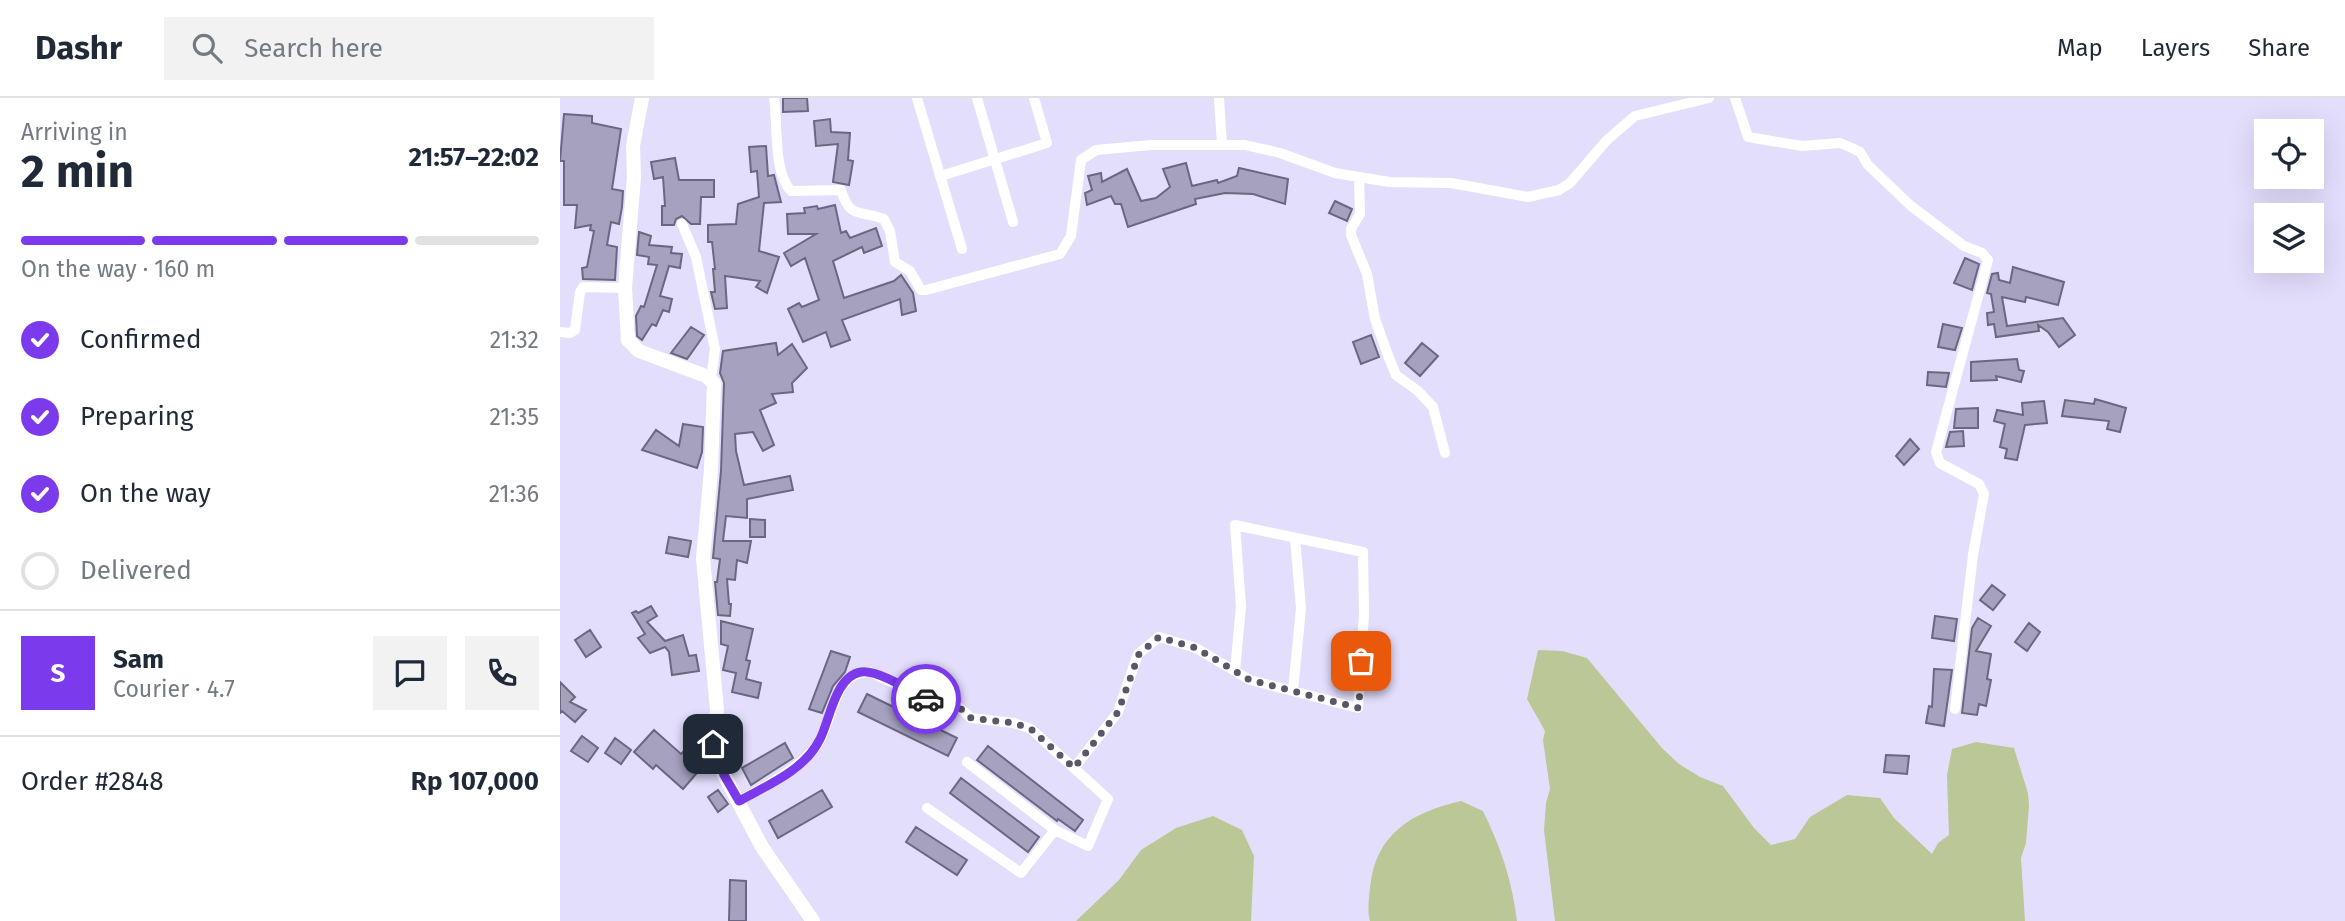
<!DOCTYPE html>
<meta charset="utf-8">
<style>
:root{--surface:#fff;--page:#f2f2f3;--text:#1f2937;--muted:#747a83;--line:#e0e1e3;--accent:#7c3aed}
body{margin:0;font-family:"Fira Sans",sans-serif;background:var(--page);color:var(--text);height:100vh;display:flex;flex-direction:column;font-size:26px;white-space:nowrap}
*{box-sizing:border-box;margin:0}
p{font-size:23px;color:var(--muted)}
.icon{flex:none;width:38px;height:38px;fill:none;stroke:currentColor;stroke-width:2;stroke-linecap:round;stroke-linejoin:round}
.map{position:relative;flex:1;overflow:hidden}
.side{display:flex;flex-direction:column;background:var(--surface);width:560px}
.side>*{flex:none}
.buttons{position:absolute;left:1694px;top:21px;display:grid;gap:14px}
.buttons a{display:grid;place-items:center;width:70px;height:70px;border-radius:0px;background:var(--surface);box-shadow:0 7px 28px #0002;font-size:35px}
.pin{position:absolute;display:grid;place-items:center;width:60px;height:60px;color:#fff;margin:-30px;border-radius:14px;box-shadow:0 4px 10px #0006}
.courier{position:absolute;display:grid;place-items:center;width:70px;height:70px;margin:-35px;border:5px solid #7c3aed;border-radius:50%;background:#fff;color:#222;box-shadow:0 2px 9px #0007}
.headline em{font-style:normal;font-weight:700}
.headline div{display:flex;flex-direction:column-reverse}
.headline{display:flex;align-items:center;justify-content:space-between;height:119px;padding:0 21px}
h1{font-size:46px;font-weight:700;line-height:52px}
.bar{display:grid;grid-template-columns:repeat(4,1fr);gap:10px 7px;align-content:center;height:84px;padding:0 21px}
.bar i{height:9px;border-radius:5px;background:var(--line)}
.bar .active{background:var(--accent)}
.bar p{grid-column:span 4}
.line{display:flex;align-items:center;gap:18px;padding:0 21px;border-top:2px solid var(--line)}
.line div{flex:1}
.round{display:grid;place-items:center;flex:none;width:74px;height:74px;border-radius:0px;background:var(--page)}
ol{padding:0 21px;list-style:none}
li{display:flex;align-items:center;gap:21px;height:77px}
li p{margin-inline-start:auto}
li .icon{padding:7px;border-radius:50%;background:var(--accent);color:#fff;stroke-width:4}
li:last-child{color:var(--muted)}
li i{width:38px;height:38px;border:4px solid var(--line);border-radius:50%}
header{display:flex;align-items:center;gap:42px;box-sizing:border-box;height:98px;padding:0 35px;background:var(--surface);border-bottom:2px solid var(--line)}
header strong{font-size:33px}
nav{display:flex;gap:38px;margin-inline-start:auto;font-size:24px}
.search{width:490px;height:63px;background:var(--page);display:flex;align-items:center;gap:18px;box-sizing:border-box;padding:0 24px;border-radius:0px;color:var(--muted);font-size:26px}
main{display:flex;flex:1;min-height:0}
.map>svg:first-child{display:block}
.green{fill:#bcc797}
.building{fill:#a6a1be;stroke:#6c6781;stroke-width:2}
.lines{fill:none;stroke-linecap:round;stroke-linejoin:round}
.street{stroke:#fff;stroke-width:10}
.secondary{stroke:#fff;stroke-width:14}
.done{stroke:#5b5769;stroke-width:7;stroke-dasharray:0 12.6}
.route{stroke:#7c3aed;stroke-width:9}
</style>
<header>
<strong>Dashr</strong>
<div class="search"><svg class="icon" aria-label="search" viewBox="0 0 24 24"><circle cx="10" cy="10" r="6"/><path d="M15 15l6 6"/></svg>Search here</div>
<nav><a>Map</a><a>Layers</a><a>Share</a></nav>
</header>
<main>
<section class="side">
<div class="headline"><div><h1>2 min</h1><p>Arriving in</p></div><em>21:57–22:02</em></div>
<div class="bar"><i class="active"></i><i class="active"></i><i class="active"></i><i></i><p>On the way · 160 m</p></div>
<ol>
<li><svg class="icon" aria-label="check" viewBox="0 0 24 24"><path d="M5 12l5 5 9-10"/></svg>Confirmed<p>21:32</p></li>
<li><svg class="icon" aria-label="check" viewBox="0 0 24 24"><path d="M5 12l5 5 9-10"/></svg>Preparing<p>21:35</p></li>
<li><svg class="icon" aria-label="check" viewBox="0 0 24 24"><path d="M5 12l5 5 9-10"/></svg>On the way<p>21:36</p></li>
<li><i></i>Delivered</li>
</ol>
<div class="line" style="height:126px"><b class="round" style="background:var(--accent);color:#fff">S</b><div><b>Sam</b><p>Courier · 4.7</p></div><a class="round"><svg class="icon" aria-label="chat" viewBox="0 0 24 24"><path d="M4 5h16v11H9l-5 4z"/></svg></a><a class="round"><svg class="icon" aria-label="phone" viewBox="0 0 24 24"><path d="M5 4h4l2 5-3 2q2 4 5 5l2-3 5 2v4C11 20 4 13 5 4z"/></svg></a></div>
<div class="line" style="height:91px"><div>Order #2848</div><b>Rp 107,000</b></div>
</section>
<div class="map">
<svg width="1785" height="823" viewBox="0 0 1785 823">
<rect width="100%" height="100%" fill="#e4defd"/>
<!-- green -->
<path class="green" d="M978,552L1002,553L1027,560L1102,650L1119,666L1140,679L1163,688L1194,730L1211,747L1235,741L1250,719L1287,697L1320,700L1334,720L1372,756L1378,745L1389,737L1387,677L1392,651L1416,644L1454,650L1468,695L1469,708L1466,745L1461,760L1465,823H995L984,732L986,705L990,691L983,642L985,633L967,601Z
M901,703L923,713C941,750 952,782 957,823H810C807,812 809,801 810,790C815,736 852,714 901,703Z
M653,718L682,732L694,758L691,823H516L559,782L581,752L616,730Z"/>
<!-- building -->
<path class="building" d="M223,0H247L248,13L223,14Z
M4,16L32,18V25L61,31L52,91L63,93L62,109L59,126L51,124L47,147L57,149L55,182L23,181L22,170L27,169L34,133L30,132L31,127L15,130L17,107H4V63H0Z
M270,21L271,34L290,35L288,62L293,63L289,87L273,84L278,46L256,48L254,23Z
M206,48L208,78L214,77L221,104L204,105L199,153L219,159L207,195L196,189L200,183L165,178L167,210L155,211L151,194H155L153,171H155L152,144H148V127L176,126L178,106L199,99L197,73L191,74L189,49Z
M115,60L119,82H154V99H141L140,126H131L122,118L116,121L114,127H102V108H105L103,79L94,81L91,64Z
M626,65L632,88L657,82L658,85L677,78L679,70L728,81L725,106L693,96L665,95L635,101L636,106L568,129L561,106H555L551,98L527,107L525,95L532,92L528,78L541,75L542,84L567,71L581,103L596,100L610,89L603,71Z
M775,103L792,111L787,123L769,115Z
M275,107L281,135L286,133L290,140L316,130L322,148L304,155L302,149L273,163L284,200L334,183L341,177L353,195L356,213L342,217L340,201L282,222L290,242L271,249L266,234L243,244L228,211L239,205L242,209L259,202L245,160L231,168L224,155L256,136H228L227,116L245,115L244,110L257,108L258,111Z
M79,134L91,138L89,147L112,149L111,155L122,156L120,170L109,168L100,198L112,201L109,214L103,212L96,228L92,226L82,242L77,238L76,218L81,208L84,209L97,167L88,166L89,159L77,157Z
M1405,160L1419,166L1412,192L1394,185Z
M1453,169L1504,184L1498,207L1466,199L1465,204L1442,199L1447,228L1503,220L1515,237L1499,249L1488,234L1478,227L1479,233L1436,239L1434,226L1428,227L1427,215L1434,214L1431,196L1427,195L1432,176L1438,175L1439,182L1450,185Z
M1383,226L1402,230L1395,252L1378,249Z
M131,229L144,237L127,261L111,255Z
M811,237L819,259L801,266L793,244Z
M216,245L218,257L232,246L247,270L232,285L233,294L212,296L216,305L200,312L214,347L203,353L193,334L175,336L176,353L184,387L230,378L233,392L187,401V420L166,418L163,443H191L187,465L177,462L175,482L167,481L169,506H171L170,518L158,517L155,484H157L160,461L153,460L161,373L164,285L160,275L163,253Z
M862,245L878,258L860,278L845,265Z
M1457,261L1459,272L1464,273L1461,284L1436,278L1437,282L1411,283V264Z
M1368,274L1389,275L1386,289L1367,287Z
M1535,301L1566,310L1560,334L1547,331L1549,323L1502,318L1505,302L1534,306Z
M1484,303L1487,325L1465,327L1457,362L1445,360L1447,351L1440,349L1445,326L1434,323L1437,312L1463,317L1462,305Z
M1418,310V330H1394L1396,311Z
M123,326L143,329L142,354L137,370L82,352L96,332L119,348Z
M1403,333L1404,348L1386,349L1390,334Z
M1350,341L1359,351L1344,367L1336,358Z
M190,421L205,422V439H190Z
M109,439L131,443L128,459L106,455Z
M1432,487L1445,497L1433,512L1420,502Z
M91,508L97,518L87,524L105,543L123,537L129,558L136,557L139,573L112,577L109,554L105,549L90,555L78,540L85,536L72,515L76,513L78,515Z
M1375,518L1397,521L1394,543L1372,540Z
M1418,520L1431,528L1416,553L1431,556L1427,581L1431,582L1426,608L1419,606L1417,617L1402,615L1412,530Z
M161,523L193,531L186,562L190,563L186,581L201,585L198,600L172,594L176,575L163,572L168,548L161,546Z
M1469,525L1480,534L1467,553L1455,544Z
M30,532L41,549L26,559L15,542Z
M271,553L290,559L285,574L273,588L262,615L249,611Z
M1374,571L1392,572L1384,628L1366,625L1369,608L1372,609Z
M0,584L15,599L10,604L26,612L15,624L2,613L0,615Z
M307,596L397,640L388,658L298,614Z
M94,632L121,656L124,653L142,669L123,691L96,667L93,671L74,654Z
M22,638L38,650L28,664L11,653Z
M55,640L71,652L61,666L45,655Z
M225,645L233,660L191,687L182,670Z
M428,648L523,722L515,733L498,721L497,723L417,662Z
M1326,657L1349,658L1347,676L1324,674Z
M401,680L479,739L468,754L390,695Z
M158,692L168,706L158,714L148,699Z
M262,692L272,709L218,740L209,723Z
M356,729L407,762L397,777L346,744Z
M170,782L186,783V823H169Z"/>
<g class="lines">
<!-- street -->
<path class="street" d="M214,0C218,25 213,75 231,93L281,92C290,121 299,112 324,121L330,133L335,164L350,173L361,192H366L500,156L511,138L521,62L536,52L591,47H685L720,55L775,75L829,84L891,85L968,99L999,92L1010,85L1047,42L1075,18L1149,0
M357,0L402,151
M417,0L453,124
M659,0L662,47
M1175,0L1188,39L1242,48L1280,45L1292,50L1300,54L1308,67L1351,108L1404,148L1422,155L1428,162L1376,354L1380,365L1419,386L1424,396L1413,457L1395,611
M381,78L487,45L474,0
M799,79L800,116L791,131V137L807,176L815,221L829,260L836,277L858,293L873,309L885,355
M122,126L136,159L155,251L151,281
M0,234L10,235L15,232L20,194L23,189L65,190
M733,593L741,510L735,440
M514,670L558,614L578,556L599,539L636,550L690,582L798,610L804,516L803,454L675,427L681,508L675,573
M179,703C207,687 233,674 254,651C274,628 271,572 310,574L383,609L400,610L411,620L454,625L471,631L548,701L528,748L495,732L407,664
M367,710L461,775L495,732"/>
<!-- secondary -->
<path class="secondary" d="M82,0L73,48L74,79L65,190L68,242L79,253L146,278L154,285L151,372L143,460L157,612L153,646L164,677L202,749L253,823"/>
</g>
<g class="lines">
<!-- done -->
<path class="done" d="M366,601L383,609L400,610L411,620L454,625L471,631L514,670L558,614L579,556L599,539L636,550L690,582L799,610L801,563"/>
<!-- route -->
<path class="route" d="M153,646L164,677L179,703C208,687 245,672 260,641C270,622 275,578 301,574C317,571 351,593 366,601"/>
</g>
</svg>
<div class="buttons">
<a><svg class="icon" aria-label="locate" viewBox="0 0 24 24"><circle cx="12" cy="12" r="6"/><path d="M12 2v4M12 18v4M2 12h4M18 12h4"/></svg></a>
<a><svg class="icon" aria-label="layers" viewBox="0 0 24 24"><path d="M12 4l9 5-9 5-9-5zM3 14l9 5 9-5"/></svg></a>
</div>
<div class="pin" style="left:801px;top:563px;background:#ea580c"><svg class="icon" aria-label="bag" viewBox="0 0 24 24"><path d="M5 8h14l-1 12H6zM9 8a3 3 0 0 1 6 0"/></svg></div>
<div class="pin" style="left:153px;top:646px;background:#1f2937"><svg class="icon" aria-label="home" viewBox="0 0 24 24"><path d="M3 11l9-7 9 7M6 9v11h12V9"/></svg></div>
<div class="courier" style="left:366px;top:601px"><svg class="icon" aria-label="car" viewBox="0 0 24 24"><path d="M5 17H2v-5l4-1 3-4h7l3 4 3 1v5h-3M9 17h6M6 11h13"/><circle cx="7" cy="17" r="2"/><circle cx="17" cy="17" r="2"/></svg></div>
</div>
</main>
